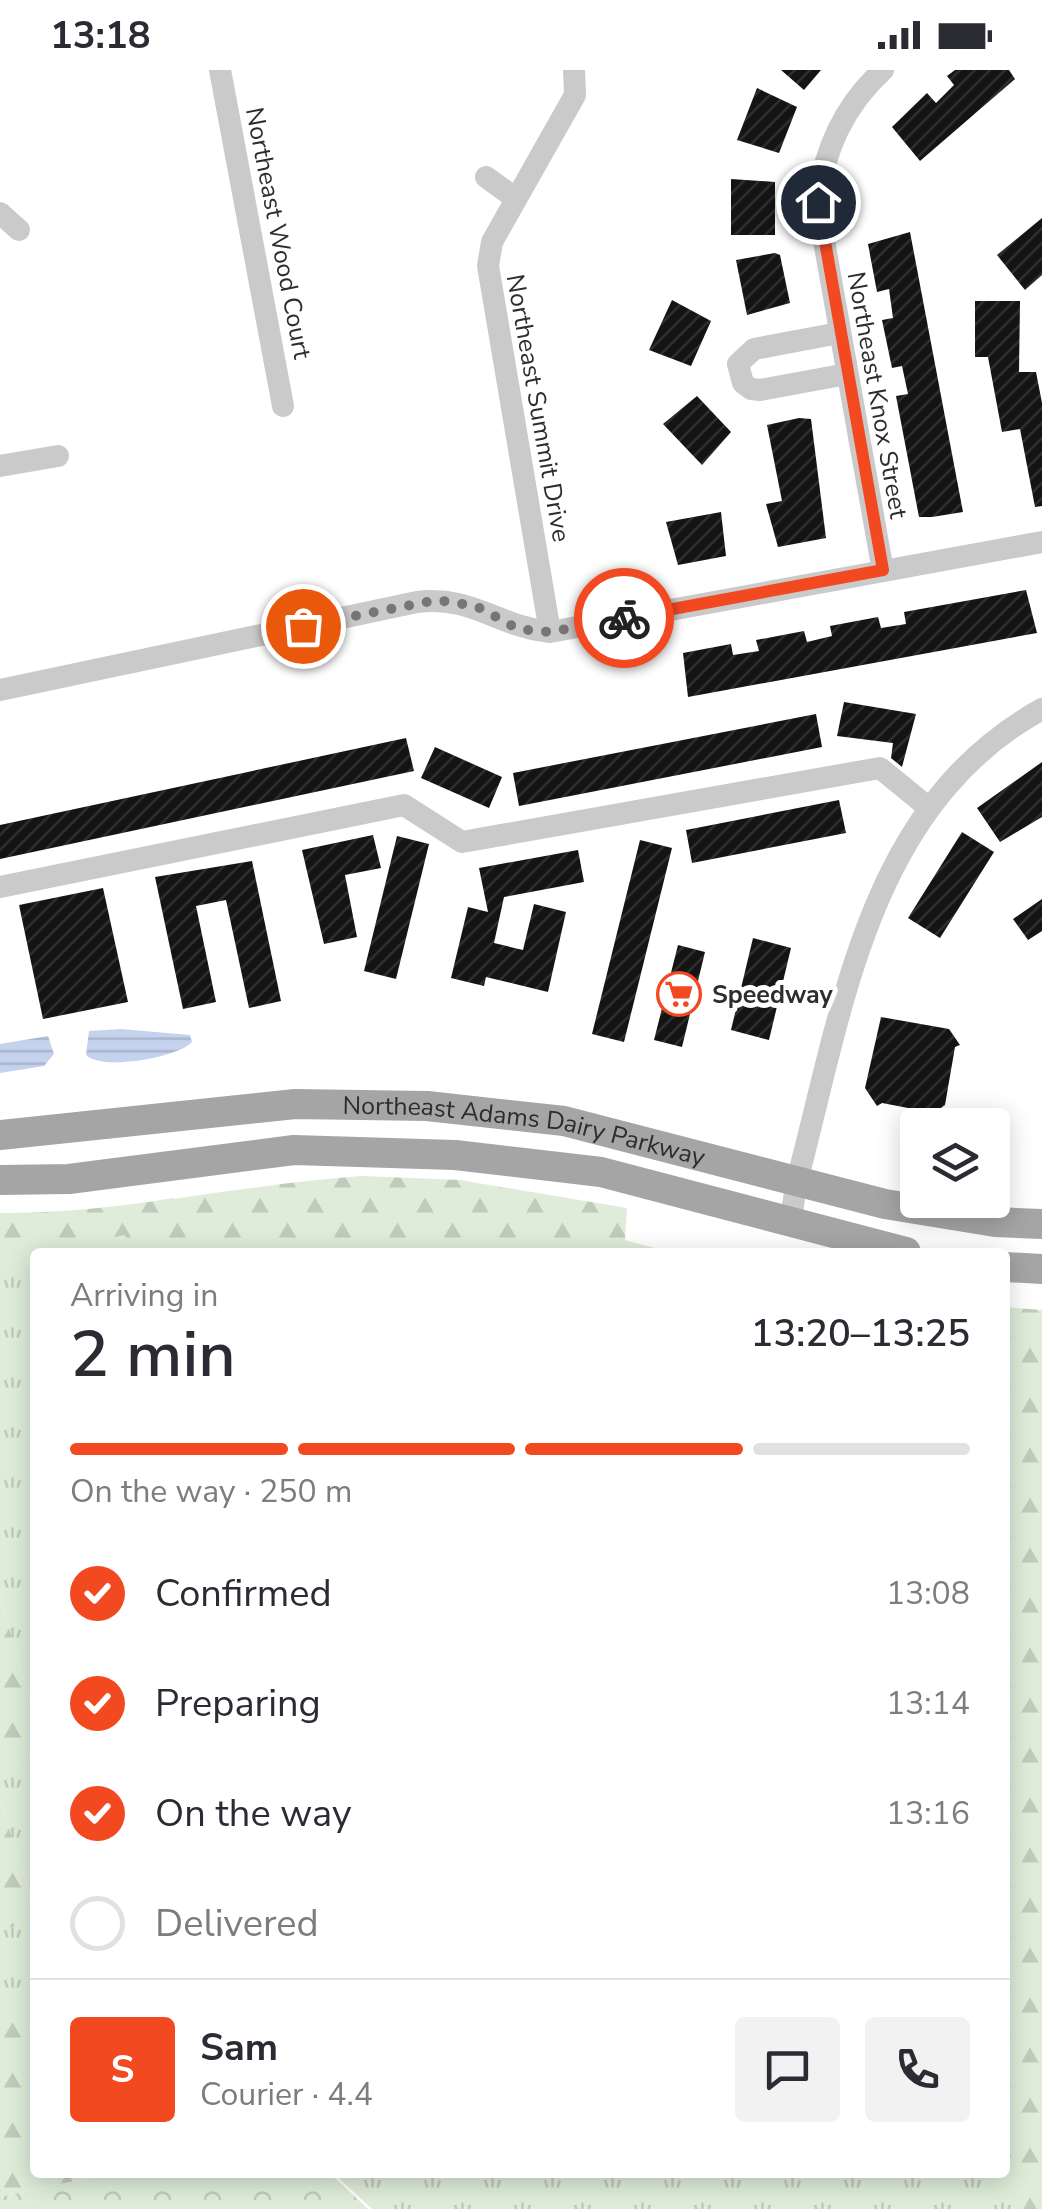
<!DOCTYPE html>
<meta charset="utf-8">
<style>
:root{--surface:#fff;--page:#f2f2f3;--text:#2b2b33;--muted:#7c7c81;--line:#e1e1e2;--accent:#f24921}
body{margin:0;font-family:"Nunito Sans",sans-serif;background:var(--page);color:var(--text);height:100vh;display:flex;flex-direction:column;font-size:38px;white-space:nowrap}
*{box-sizing:border-box;margin:0}
p{font-size:32px;color:var(--muted)}
.icon{flex:none;width:55px;height:55px;fill:none;stroke:currentColor;stroke-width:2;stroke-linecap:round;stroke-linejoin:round}
.map{position:relative;flex:1;overflow:hidden}
.side{position:absolute;left:30px;top:1178px;width:980px;height:930px;display:flex;flex-direction:column;background:var(--surface);border-radius:10px;box-shadow:0 5px 25px #0003}
.side>*{flex:none}
.fabs{position:absolute;left:900px;top:1038px;display:grid;gap:20px}
.fabs a{display:grid;place-items:center;width:110px;height:110px;border-radius:10px;background:var(--surface);box-shadow:0 5px 25px #0003;font-size:50px}
.pin{position:absolute;display:grid;place-items:center;width:85px;height:85px;color:#fff;margin:-42px;border:5px solid #fff;border-radius:50%;box-shadow:0 2px 10px #0007}
.courier{position:absolute;display:grid;place-items:center;width:100px;height:100px;margin:-50px;border:8px solid #f24921;border-radius:50%;background:#fff;color:#222;box-shadow:0 2px 12px #0007}
.summary em{font-style:normal;font-weight:600}
.summary div{display:flex;flex-direction:column-reverse}
.summary{display:flex;align-items:center;justify-content:space-between;height:170px;padding:0 40px}
h1{font-size:65px;font-weight:600;line-height:75px}
.bar{display:grid;grid-template-columns:repeat(4,1fr);gap:15px 10px;align-content:center;height:120px;padding:0 40px}
.bar i{height:12px;border-radius:8px;background:var(--line)}
.bar .active{background:var(--accent)}
.bar p{grid-column:span 4}
.line{display:flex;align-items:center;gap:25px;padding:0 40px;border-top:2px solid var(--line)}
.line div{flex:1}
.round{display:grid;place-items:center;flex:none;width:105px;height:105px;border-radius:10px;background:var(--page)}
ol{padding:0 40px;list-style:none}
li{display:flex;align-items:center;gap:30px;height:110px}
li p{margin-inline-start:auto}
li .icon{padding:10px;border-radius:50%;background:var(--accent);color:#fff;stroke-width:4}
li:last-child{color:var(--muted)}
li i{width:55px;height:55px;border:5px solid var(--line);border-radius:50%}
.status{display:flex;justify-content:space-between;align-items:center;height:70px;padding:0 50px;background:var(--surface);direction:ltr}
.status svg{height:28px;fill:currentColor}
.map>svg:first-child{display:block}
.grass{fill:url(#grass-tufts)}
.forest{fill:url(#forest-firs)}
.park{fill:url(#park-crowns)}
.water{fill:url(#water-rules)}
.building{fill:url(#building-hatch)}
.lines{fill:none;stroke-linecap:round;stroke-linejoin:round}
.minor{stroke:#cacaca;stroke-width:22}
.major{stroke:#a5a5a5;stroke-width:30}
.done{stroke:#767676;stroke-width:10;stroke-dasharray:0 18}
.route{stroke:#f24921;stroke-width:12}
.labels{text-anchor:middle;stroke-width:10;stroke-linejoin:round;paint-order:stroke}
.street-label{font-size:25px;fill:#2d2d2d;stroke:#fff}
.poi-label{font-size:25px;font-weight:bold;fill:#2d2d2d;stroke:#fff;text-anchor:start}
</style>
<div class="status"><b>13:18</b><svg viewBox="0 0 49 12"><path d="M0 12V9h3v3zM5 12V6h3v6zM10 12V3h3v9zM15 12V0h3v12zM26 1h20v11H26zM47 4h2v5h-2z"/></svg></div>
<div class="map">
<svg width="1042" height="2139" viewBox="0 0 1042 2139">
<defs>
<pattern id="grass-tufts" width="24" height="20" patternUnits="userSpaceOnUse" patternTransform="scale(2.5)"><rect width="24" height="20" fill="#deecd9"/><path d="M3 7l-1-3M5 7V3M7 7l1-3M15 17l-1-3M17 17v-4M19 17l1-3" fill="none" stroke="#bfcbbb"/></pattern>
<pattern id="forest-firs" width="22" height="20" patternUnits="userSpaceOnUse" patternTransform="scale(2.5)"><rect width="22" height="20" fill="#deecd9"/><path d="M5 1l3.5 6h-7zM16 11l3.5 6h-7z" fill="#bfcbbb"/></pattern>
<pattern id="park-crowns" width="20" height="18" patternUnits="userSpaceOnUse" patternTransform="scale(2.5)"><rect width="20" height="18" fill="#deecd9"/><path d="M2 6a3 3 0 1 1 6 0M12 15a3 3 0 1 1 6 0" fill="none" stroke="#bfcbbb"/></pattern>
<pattern id="water-rules" width="6" height="5" patternUnits="userSpaceOnUse" patternTransform="scale(2.5)"><rect width="6" height="5" fill="#c4d2ee"/><path d="M0 2.5h6" fill="none" stroke="#a9b5cc"/></pattern>
<pattern id="building-hatch" width="6" height="6" patternUnits="userSpaceOnUse" patternTransform="scale(2.5)"><rect width="6" height="6" fill="#141414"/><path d="M-1 1l2-2M0 6l6-6M5 7l2-2" fill="none" stroke="#2e2e2e"/></pattern>
</defs>
<rect width="100%" height="100%" fill="#fff"/>
<!-- grass -->
<path class="grass" d="M173,1128L225,1182H35V1647L0,1527V1156Z
M35,1688V1960L0,1934V1860L16,1856L31,1830L0,1729V1693Z
M1005,1947L1042,2139H372L333,2103L1005,2102Z"/>
<!-- forest -->
<path class="forest" d="M362,1106L460,1110L627,1138L625,1170L669,1182H150L124,1165L35,1182V1187L0,1195V1143C122,1144 241,1114 362,1106Z
M1005,1237L1042,1240V2139H1022L1014,2057L1005,2031Z
M0,1527L35,1647V1688L0,1693Z
M0,1729L31,1830L16,1856L0,1860Z
M0,1934L35,1960V2102L113,2103L0,2127Z"/>
<!-- park -->
<path class="park" d="M330,2103L368,2139H0V2127L113,2103Z"/>
<!-- water -->
<path class="water" d="M121,959L190,965L192,972C177,988 101,1001 86,985L89,961Z
M48,966L54,984L44,996L0,1003V974Z"/>
<!-- building -->
<path class="building" d="M781,0H821L804,20Z
M955,0H1009L1015,9L920,91L892,57L927,23L936,33L954,15L947,6Z
M757,18L797,37L779,83L737,70Z
M731,109L775,112V165H731Z
M1042,148V205L1025,220L997,185Z
M910,162L963,442L932,447H919L896,326L908,324L902,296L892,298L882,250L893,248L889,219L877,222L868,174Z
M775,183L780,185L790,233L747,245L736,190Z
M672,230L711,251L691,296L649,280Z
M975,231H1020L1019,302H1036L1042,333V436L1035,437L1020,359L1002,362L988,287H975Z
M697,326L731,362L702,395L663,354Z
M799,348L811,349L826,468L778,477L766,434L782,431L767,355Z
M721,442L726,486L678,495L666,452Z
M1026,520L1037,563L688,627L683,583L731,574L733,585L759,581L756,570L804,561L807,572L832,566L830,556L878,547L881,558L906,554L904,542Z
M844,632L916,644L902,697L891,688L893,673L837,666Z
M816,644L822,677L519,736L513,703Z
M406,668L414,701L0,789V755Z
M435,677L502,707L489,738L421,708Z
M1042,692V747L1000,772L977,738Z
M839,730L846,763L692,793L686,760Z
M962,762L994,782L940,868L908,848Z
M373,765L381,798L345,805L357,867L324,874L302,780Z
M397,766L429,774L396,909L364,901Z
M640,770L672,778L624,972L592,964Z
M578,780L584,812L504,827L494,873L523,880L534,834L566,842L548,922L486,907L484,916L451,908L468,837L488,842L479,798Z
M252,791L281,931L249,938L226,830L196,836L216,932L183,939L155,807Z
M103,818L128,932L43,949L19,835Z
M1042,829V861L1028,870L1013,849Z
M753,868L791,878L769,970L731,960Z
M678,875L705,882L682,977L654,970Z
M881,947L949,959L960,975L955,977L945,1035L934,1043L882,1033L877,1036L865,1018Z"/>
<g class="lines">
<!-- minor -->
<path class="minor" d="M220,0L283,336
M883,0C843,37 825,79 817,132L883,501
M486,107L515,128
M0,143L19,160
M839,263L754,279L738,294L743,313L751,319L760,320L847,304
M0,396L58,386
M550,562L488,196L492,172L575,25L574,0
M0,620L417,532C472,525 499,557 550,562L1042,472
M0,817L404,735L462,772L880,698L929,738
M790,1153L797,1111C843,938 868,735 1042,639"/>
<!-- major -->
<g class="major">
<path id="s1" d="M0,1065L295,1034L427,1036L564,1051L885,1134L995,1152L1042,1154"/>
<path d="M0,1110L69,1109L294,1080L455,1085L601,1102L906,1182"/>
<path d="M1005,1197L1042,1199"/>
</g>
</g>
<g class="lines">
<!-- done -->
<path class="done" d="M303,556L437,530L476,536L518,559L550,562L624,548"/>
<!-- route -->
<path class="route" d="M624,548L883,500L818,132"/>
</g>
<!-- icons -->
<defs>
<g id="supermarket-ring" transform="scale(2.25)"><circle r="9.5" fill="#fff" stroke="#f24921" stroke-width="1.5"/><path d="M-6-5.5h2.5l.6 2H6L4.5 2H-2.5L-4.4-4H-6ZM-1.5 3.2a1.3 1.3 0 1 0 .1 0ZM3 3.2a1.3 1.3 0 1 0 .1 0Z" fill="#f24921"/></g>
</defs>
<g fill-rule="evenodd">
<use href="#supermarket-ring" x="679" y="924"/>
</g>
<g class="labels">
<!-- street labels -->
<g class="street-label">
<text transform="translate(279 163) rotate(79)" y="9">Northeast Wood Court</text>
<text transform="translate(878 325) rotate(80)" y="9">Northeast Knox Street</text>
<text transform="translate(539 338) rotate(80)" y="9">Northeast Summit Drive</text>
<text dy="9" stroke="none"><textPath href="#s1" startOffset="528">Northeast Adams Dairy Parkway</textPath></text>
</g>
<!-- poi labels -->
<g class="poi-label">
<text x="712" y="933">Speedway</text>
</g>
</g>
</svg>
<div class="fabs">
<a><svg class="icon" aria-label="layers" viewBox="0 0 24 24"><path d="M12 4l9 5-9 5-9-5zM3 14l9 5 9-5"/></svg></a>
</div>
<div class="pin" style="left:303px;top:556px;background:#ea580c"><svg class="icon" aria-label="bag" viewBox="0 0 24 24"><path d="M5 8h14l-1 12H6zM9 8a3 3 0 0 1 6 0"/></svg></div>
<div class="pin" style="left:818px;top:132px;background:#1f2937"><svg class="icon" aria-label="home" viewBox="0 0 24 24"><path d="M3 11l9-7 9 7M6 9v11h12V9"/></svg></div>
<div class="courier" style="left:624px;top:548px"><svg class="icon" aria-label="bike" viewBox="0 0 24 24"><circle cx="6" cy="16" r="4"/><circle cx="18" cy="16" r="4"/><path d="M6 16l4-8h5l3 8M10 8l3 8H6M13 5h3"/></svg></div>
<section class="side">
<div class="summary"><div><h1>2 min</h1><p>Arriving in</p></div><em>13:20–13:25</em></div>
<div class="bar"><i class="active"></i><i class="active"></i><i class="active"></i><i></i><p>On the way · 250 m</p></div>
<ol>
<li><svg class="icon" aria-label="check" viewBox="0 0 24 24"><path d="M5 12l5 5 9-10"/></svg>Confirmed<p>13:08</p></li>
<li><svg class="icon" aria-label="check" viewBox="0 0 24 24"><path d="M5 12l5 5 9-10"/></svg>Preparing<p>13:14</p></li>
<li><svg class="icon" aria-label="check" viewBox="0 0 24 24"><path d="M5 12l5 5 9-10"/></svg>On the way<p>13:16</p></li>
<li><i></i>Delivered</li>
</ol>
<div class="line" style="height:180px"><b class="round" style="background:var(--accent);color:#fff">S</b><div><b>Sam</b><p>Courier · 4.4</p></div><a class="round"><svg class="icon" aria-label="chat" viewBox="0 0 24 24"><path d="M4 5h16v11H9l-5 4z"/></svg></a><a class="round"><svg class="icon" aria-label="phone" viewBox="0 0 24 24"><path d="M5 4h4l2 5-3 2q2 4 5 5l2-3 5 2v4C11 20 4 13 5 4z"/></svg></a></div>
</section>
</div>
